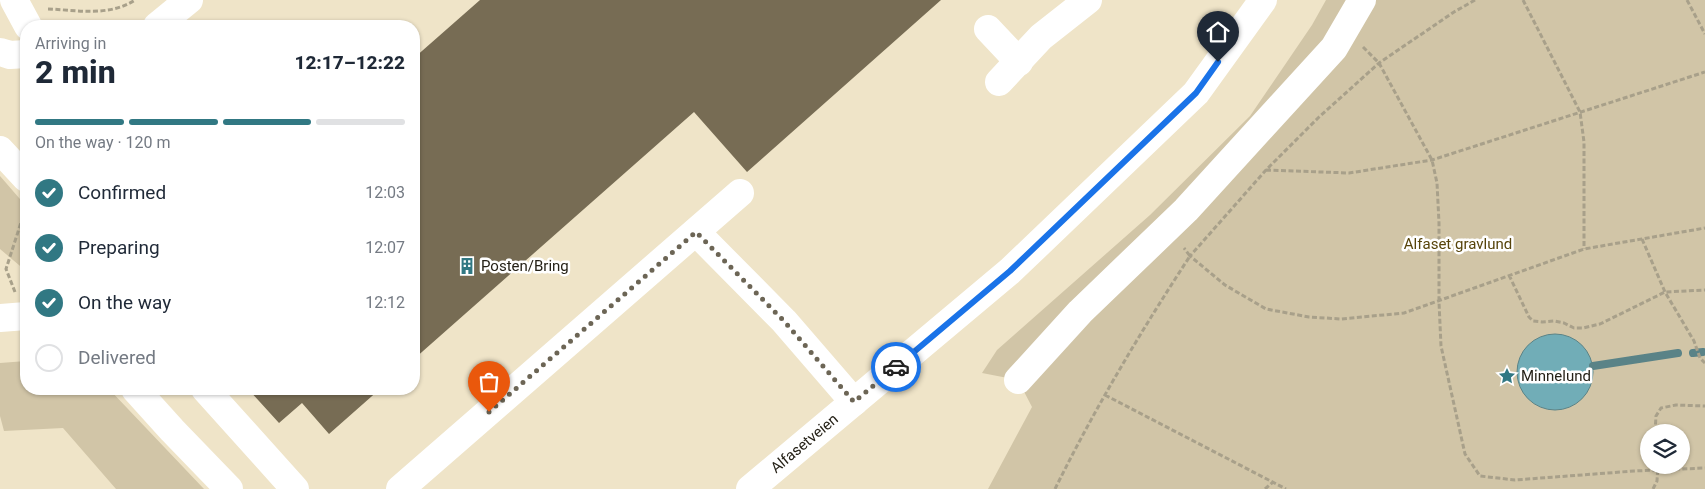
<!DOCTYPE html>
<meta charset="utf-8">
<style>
:root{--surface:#fff;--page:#f2f2f3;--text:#1f2937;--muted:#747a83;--line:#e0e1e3;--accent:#317883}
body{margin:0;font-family:Roboto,sans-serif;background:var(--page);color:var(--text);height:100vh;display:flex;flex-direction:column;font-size:19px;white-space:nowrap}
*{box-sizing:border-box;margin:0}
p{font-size:16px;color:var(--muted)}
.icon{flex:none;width:28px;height:28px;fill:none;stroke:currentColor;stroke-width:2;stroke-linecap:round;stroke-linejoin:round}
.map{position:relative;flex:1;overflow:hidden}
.panel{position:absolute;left:20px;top:20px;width:400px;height:375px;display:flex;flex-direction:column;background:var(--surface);border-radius:20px;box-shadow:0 1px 4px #0004}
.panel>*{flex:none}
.tools{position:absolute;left:1640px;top:424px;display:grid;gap:10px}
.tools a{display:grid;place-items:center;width:50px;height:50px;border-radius:50%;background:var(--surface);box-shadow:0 1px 4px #0004;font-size:25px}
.pin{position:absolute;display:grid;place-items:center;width:42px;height:42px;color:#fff;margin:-51px -21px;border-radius:50% 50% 50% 0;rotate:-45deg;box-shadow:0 0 5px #0007}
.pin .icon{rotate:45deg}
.courier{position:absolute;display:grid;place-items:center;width:50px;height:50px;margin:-25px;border:4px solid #1a73e8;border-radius:50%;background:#fff;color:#222;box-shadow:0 1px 6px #0007}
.headline em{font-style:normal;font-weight:800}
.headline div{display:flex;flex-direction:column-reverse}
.headline{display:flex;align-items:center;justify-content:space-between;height:85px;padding:0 15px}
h1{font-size:32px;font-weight:800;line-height:38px}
.bar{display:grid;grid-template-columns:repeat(4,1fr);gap:8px 5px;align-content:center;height:60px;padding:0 15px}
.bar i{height:6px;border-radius:4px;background:var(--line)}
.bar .on{background:var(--accent)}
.bar p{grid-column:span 4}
ol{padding:0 15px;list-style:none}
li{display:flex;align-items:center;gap:15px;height:55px}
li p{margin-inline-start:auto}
li .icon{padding:5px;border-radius:50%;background:var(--accent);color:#fff;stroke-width:4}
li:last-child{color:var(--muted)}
li i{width:28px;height:28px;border:2px solid var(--line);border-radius:50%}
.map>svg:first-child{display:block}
.green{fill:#d1c5a7;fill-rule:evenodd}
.water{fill:#71adb7;stroke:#5a8387}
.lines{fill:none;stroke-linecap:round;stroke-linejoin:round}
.stream{stroke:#5a8387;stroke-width:8}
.building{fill:#776c54}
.path{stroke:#a8a08a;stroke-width:3;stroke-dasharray:5 2.5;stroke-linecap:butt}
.minor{stroke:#fff;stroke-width:28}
.done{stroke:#6c6555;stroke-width:5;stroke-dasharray:0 9}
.route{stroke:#1a73e8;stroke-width:6}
.labels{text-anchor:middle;stroke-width:5;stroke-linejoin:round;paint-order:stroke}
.park-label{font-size:15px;fill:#57440b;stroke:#fff}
.poi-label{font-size:15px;fill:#252117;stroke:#fff;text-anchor:start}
.street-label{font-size:15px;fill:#252117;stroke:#fff}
</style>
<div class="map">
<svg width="1705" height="489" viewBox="0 0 1705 489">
<rect width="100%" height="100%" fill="#efe4c8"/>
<!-- green -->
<path class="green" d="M1326,0H1705V489H988L1032,407L1018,380L982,373L997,350L1150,215L1250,116L1312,25ZM1649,432H1681V465H1649Z
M0,176L26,206V271L0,249Z
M26,361V389H109L204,489H116L63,428L4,431L0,416V363Z"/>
<!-- water -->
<path class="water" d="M1517 372a38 38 0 1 1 76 0a38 38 0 1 1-76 0Z"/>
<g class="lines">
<!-- stream -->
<path class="stream" d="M1693,353L1703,352
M1593,366L1678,353"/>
</g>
<!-- building -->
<path class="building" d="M480,0H941L747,172L694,112L414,359V58Z
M248,389H380L329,434L302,403L279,423Z"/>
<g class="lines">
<!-- path -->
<path class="path" d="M1475,0L1454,12L1379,63L1318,118L1266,170L1190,256L1225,285L1266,309L1309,317L1341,319L1404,313L1584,249L1705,228
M1523,0L1580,112L1584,142V249
M1687,0L1705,34
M48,9C77,10 109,17 135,0
M1363,47L1379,63L1432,160L1437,183L1439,223V302L1441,346L1465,454L1480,476L1515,480L1634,471L1705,468
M1266,170L1349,173L1432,160L1705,72
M1642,239L1665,292L1694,341L1700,358L1705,363
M1509,275L1529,317L1533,321L1542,322L1554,321L1564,323L1574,328H1583L1600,324L1665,292L1705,290
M15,292L6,269L26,207
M1105,395L1286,489
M1655,432L1656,416L1661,408L1676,405L1705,406
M1055,489C1095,408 1141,331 1190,256L1184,248
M1265,489L1273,482
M1653,489L1657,481L1658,465"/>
<!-- minor -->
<g class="minor">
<path d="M14,0L28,26"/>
<path d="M157,26L189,0"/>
<path d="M988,29L1019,62"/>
<path d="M0,52L10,55L26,54"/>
<path d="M999,82L1041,37L1088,0"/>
<path d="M0,150L26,178"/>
<path d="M696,232L784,321L854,402"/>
<path d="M0,318L26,316"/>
<path d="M1018,380L1080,312L1186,210L1334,48L1362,0"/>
<path d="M135,389L172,430L229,489"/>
<path d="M205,389L295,489"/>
<path d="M400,489L740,193"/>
<path id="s1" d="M750,489L1010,271L1196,93L1263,0"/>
</g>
</g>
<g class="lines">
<!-- done -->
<path class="done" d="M489,412L696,232L784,321L854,402L896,367"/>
<!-- route -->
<path class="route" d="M896,367L1010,271L1196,93L1218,62"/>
</g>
<!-- icons -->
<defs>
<g id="building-bare" transform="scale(1.35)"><path d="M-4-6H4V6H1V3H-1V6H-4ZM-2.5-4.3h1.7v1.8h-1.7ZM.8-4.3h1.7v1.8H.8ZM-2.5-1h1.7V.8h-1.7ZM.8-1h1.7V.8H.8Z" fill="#317883" stroke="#fff" stroke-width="2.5" paint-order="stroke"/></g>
<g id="sight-bare" transform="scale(1.35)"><path d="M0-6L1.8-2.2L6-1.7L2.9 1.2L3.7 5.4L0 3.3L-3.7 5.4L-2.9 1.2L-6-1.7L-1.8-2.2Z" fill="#317883" stroke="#fff" stroke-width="2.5" paint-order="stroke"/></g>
</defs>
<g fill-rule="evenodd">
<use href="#building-bare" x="467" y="266"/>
<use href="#sight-bare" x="1507" y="376"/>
</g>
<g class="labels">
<!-- park labels -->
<g class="park-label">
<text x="1458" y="249">Alfaset gravlund</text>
</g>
<!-- poi labels -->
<g class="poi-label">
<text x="481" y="271">Posten/Bring</text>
<text x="1521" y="381">Minnelund</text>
</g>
<!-- street labels -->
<g class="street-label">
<text dy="5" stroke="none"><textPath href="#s1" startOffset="71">Alfasetveien</textPath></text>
</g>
</g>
</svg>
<div class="tools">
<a><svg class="icon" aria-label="layers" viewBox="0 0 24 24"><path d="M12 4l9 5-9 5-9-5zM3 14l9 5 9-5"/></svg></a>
</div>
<div class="pin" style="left:489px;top:412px;background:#ea580c"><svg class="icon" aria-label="bag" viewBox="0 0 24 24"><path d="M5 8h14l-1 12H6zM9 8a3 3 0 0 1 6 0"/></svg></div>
<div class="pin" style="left:1218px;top:62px;background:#1f2937"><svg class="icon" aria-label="home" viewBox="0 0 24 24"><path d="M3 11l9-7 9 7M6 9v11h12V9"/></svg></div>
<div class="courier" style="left:896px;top:367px"><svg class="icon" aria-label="car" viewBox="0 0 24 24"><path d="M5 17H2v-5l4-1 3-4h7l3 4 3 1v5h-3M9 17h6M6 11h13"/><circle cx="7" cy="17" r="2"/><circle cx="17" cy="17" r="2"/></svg></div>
<section class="panel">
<div class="headline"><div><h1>2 min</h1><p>Arriving in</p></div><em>12:17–12:22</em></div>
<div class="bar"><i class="on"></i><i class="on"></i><i class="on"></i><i></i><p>On the way · 120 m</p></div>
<ol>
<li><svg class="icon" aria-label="check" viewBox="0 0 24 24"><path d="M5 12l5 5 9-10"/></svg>Confirmed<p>12:03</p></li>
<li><svg class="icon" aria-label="check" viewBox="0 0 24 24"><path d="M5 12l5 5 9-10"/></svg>Preparing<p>12:07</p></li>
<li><svg class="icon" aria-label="check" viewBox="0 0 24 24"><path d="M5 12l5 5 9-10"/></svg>On the way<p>12:12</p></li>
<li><i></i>Delivered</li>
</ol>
</section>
</div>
